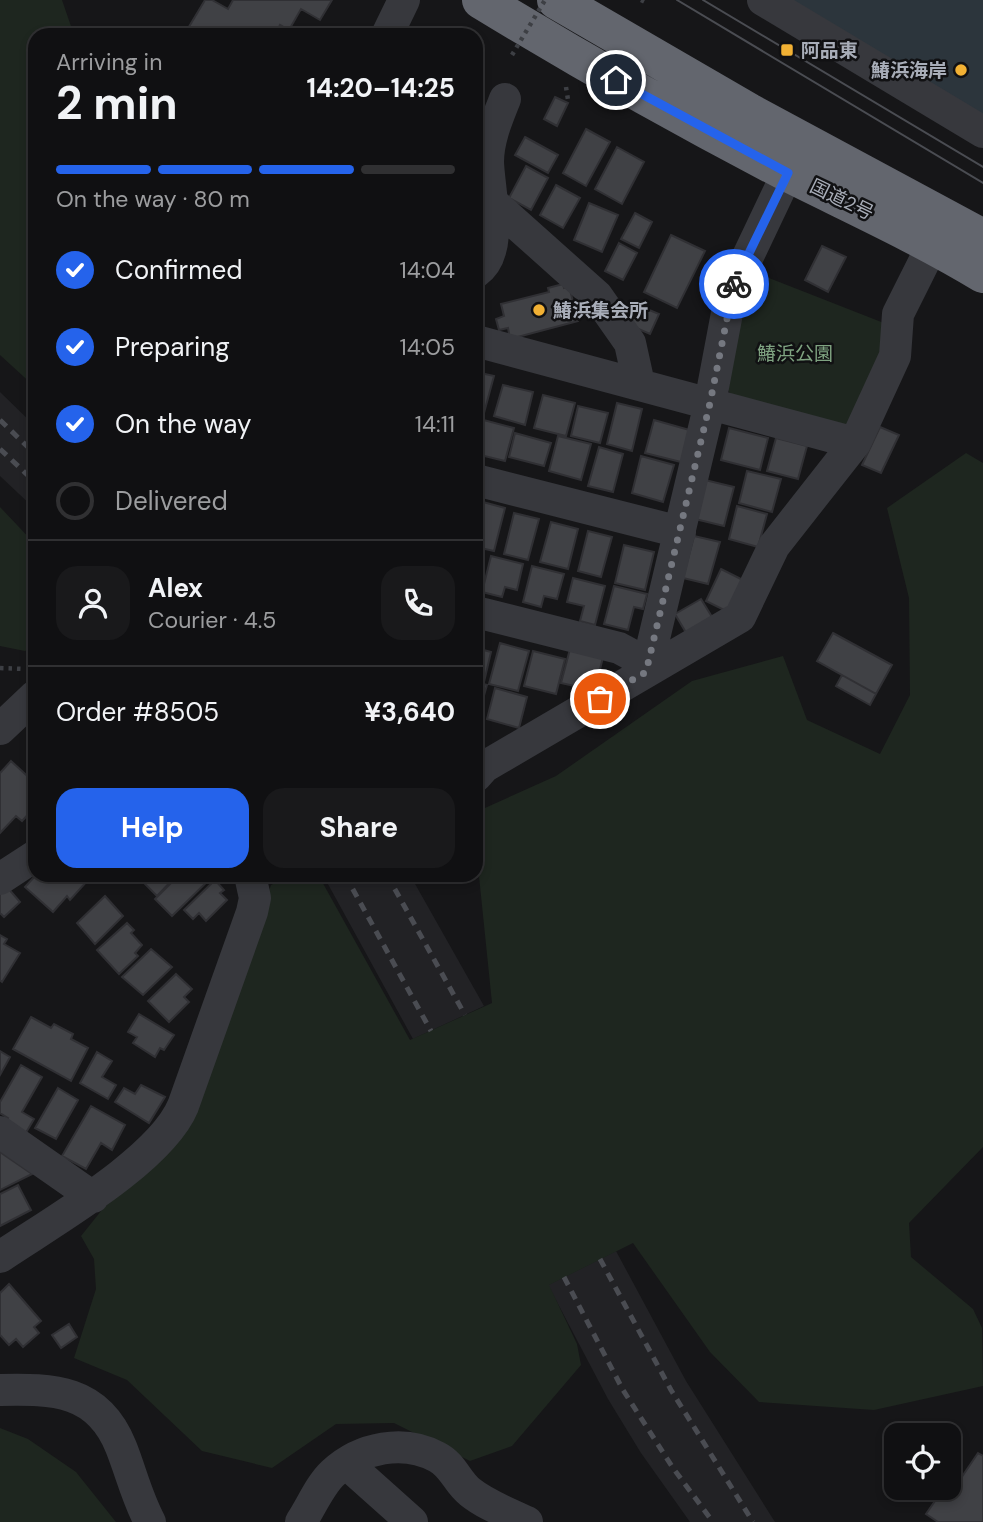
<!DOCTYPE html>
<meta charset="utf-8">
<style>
:root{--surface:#101012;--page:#19191b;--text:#f1f3f6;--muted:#9c9d9f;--line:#303032;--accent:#2563eb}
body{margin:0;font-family:"DM Sans","Noto Sans JP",sans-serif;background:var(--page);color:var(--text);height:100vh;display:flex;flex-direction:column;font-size:26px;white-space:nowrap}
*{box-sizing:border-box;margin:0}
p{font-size:23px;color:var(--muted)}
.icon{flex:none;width:38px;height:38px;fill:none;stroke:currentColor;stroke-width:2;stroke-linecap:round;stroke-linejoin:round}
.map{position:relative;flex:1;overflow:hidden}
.details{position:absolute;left:28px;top:28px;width:455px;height:854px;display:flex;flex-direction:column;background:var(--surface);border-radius:21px;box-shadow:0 4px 10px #0003,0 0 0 2px var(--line)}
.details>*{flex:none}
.fabs{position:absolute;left:884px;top:1423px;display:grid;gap:14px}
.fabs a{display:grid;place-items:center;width:77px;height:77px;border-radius:14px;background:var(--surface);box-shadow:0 4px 10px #0003,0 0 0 2px var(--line);font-size:35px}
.pin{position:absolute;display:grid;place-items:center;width:60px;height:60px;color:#fff;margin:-30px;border:4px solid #fff;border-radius:50%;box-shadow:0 2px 7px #0007}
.courier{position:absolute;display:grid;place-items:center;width:70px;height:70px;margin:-35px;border:5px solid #2563eb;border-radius:50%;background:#fff;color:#222;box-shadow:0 2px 9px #0007}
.headline em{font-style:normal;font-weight:700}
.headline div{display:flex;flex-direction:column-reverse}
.headline{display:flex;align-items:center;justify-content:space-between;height:119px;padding:0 28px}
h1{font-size:46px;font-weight:700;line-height:52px}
.bar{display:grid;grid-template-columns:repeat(4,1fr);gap:10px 7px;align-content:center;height:84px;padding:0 28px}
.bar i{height:9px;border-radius:5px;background:var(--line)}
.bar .active{background:var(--accent)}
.bar p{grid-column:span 4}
.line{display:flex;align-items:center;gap:18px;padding:0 28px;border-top:2px solid var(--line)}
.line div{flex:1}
.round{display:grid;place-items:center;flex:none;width:74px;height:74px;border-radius:21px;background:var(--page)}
ol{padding:0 28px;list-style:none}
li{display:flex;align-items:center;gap:21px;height:77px}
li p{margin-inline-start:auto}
li .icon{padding:7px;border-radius:50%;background:var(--accent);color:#fff;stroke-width:4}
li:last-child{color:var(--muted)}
li i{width:38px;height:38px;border:4px solid var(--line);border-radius:50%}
.primary-button{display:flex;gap:14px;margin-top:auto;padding:14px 28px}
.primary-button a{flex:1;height:80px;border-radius:21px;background:var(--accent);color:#fff;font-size:28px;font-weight:700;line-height:80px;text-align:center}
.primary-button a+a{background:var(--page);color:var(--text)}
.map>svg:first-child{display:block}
.built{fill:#222225}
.green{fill:#1e261f}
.water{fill:#2c353c}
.building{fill:#404145;stroke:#303034;stroke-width:2}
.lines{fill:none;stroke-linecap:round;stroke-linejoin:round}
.path{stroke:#3d3f44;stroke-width:4.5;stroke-dasharray:3.5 5;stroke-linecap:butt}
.street{stroke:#37383d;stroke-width:32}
.highway{stroke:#63666e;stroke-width:38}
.tram{stroke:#4a4c52;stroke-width:2}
.rail{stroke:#4a4c52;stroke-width:5;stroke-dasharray:9 7;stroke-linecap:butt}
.path-bridge{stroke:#3d3f44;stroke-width:4.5;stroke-dasharray:3.5 5;stroke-linecap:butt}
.done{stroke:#757880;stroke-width:7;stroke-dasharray:0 12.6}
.route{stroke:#2563eb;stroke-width:9}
.poi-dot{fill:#f2b134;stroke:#111113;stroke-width:2.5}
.labels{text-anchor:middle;stroke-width:5;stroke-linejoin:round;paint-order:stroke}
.poi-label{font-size:19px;font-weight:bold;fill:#a8adb8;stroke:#111113;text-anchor:start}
.street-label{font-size:19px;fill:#a8adb8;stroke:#111113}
.park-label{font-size:19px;fill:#7fa381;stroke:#111113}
</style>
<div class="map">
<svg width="983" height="1522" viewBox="0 0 983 1522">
<rect width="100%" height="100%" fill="#161618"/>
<!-- built -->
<path class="built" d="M0,392L35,426V509L0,476Z
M323,875H410L484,1006L413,1039Z
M616,1251L686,1381L775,1522H690L641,1453L608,1399L548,1285Z"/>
<!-- green -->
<path class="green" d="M0,0H62L74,35H35V387L0,355Z
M754,272L889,325L860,419L842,428L733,401L726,384L745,299Z
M966,453L983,463V1147L909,1223L911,1257L973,1309L982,1328L983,1386L874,1410L759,1402L710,1352L633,1243L549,1285L577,1344L581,1365L512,1446L470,1461L394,1423L336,1424L272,1468L202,1451L127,1380L74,1358L96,1289L94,1259L81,1236L101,1211L185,1128L271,885L292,875L320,878L410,1040L492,1003L476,847V812L556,776L692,681L783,656L807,720L880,754L910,695L909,598L887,508Z
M0,507L35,544V646L25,651L0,646Z
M0,1428L28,1439L76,1472L116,1522H0Z"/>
<!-- water -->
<path class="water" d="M792,0H983V117Z"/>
<!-- building -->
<path class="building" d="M205,0H212L228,9L233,0H332L320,20L301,9L289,30L280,25L275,35H184Z
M555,97L568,103L557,126L544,119Z
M586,129L610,142L586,186L563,173Z
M525,137L558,155L548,173L515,155Z
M617,147L644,162L622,204L595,189Z
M526,166L548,178L531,210L509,198Z
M556,185L580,198L563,228L540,215Z
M589,203L618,215L602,252L574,240Z
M635,213L652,222L639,248L621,239Z
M671,235L705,251L677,308L644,292Z
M619,243L637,253L623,280L605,271Z
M822,246L846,257L828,292L805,280Z
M563,284L564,288L569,286L578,321L510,339L508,328L499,330L496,319L504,316L501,304L549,292L548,288Z
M635,304L659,314L650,334L627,324Z
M476,372L494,376L484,413L477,411L476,415Z
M503,385L533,392L525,425L494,416Z
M543,395L575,403L566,436L534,428Z
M617,403L642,409L632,451L607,444Z
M578,406L608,413L600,443L571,436Z
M476,418L514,428L505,461L476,454Z
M654,420L693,431L685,463L645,453Z
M880,427L899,435L881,473L862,465Z
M729,428L768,438L760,470L721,460Z
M515,433L551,443L544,466L509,457Z
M558,436L591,444L581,480L549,471Z
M776,438L807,446L798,479L767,471Z
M599,447L623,454L613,492L588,486Z
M641,456L674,465L663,502L632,493Z
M747,471L781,479L772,512L739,503Z
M705,480L734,487L724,526L695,519Z
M483,502L505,508L494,551L476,547V530Z
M737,506L767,514L758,547L729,539Z
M514,513L539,519L528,560L504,554Z
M551,522L578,529L568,569L540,562Z
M588,531L612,537L601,577L578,571Z
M694,536L720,542L708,584L683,578Z
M624,545L654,552L645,590L615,583Z
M491,556L523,564L517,590L505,587L502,597L482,592Z
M532,566L564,574L557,599L544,596L541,607L523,602Z
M721,569L747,582L732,614L706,601Z
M573,578L605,586L595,625L580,621L584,606L567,602Z
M614,586L647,594L643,609L634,607L628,630L604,624Z
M701,599L717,625L691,641L675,614Z
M833,633L892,665L876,694L817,661Z
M476,637L483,638L480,649L491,652L484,682L476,680Z
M500,643L529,651L518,691L489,684Z
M570,649L603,657L597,682L590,680L588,689L561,683Z
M533,651L565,659L556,694L524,686Z
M842,675L876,694L870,705L836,686Z
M476,682L487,685L481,706L476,705Z
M495,688L527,697L519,728L487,719Z
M11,761L35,783V801L31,805L34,808L22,821L16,816L0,833V773Z
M36,875H86L89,879L70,900L67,896L53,912L25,887Z
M143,875H177L157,896L140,879Z
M179,875L213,876L172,916L155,899Z
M215,880L224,890L220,893L227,900L206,921L199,913L193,919L184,910Z
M7,887L20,902L4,917L0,913V894Z
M105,896L123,916L95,944L77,923Z
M127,923L134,930L131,933L142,945L135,953L138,956L119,974L97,950Z
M0,935L7,939L4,944L20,953L2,982L0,980Z
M151,949L172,967L143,995L122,977Z
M176,974L192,989L184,997L189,1002L169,1022L148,1001Z
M139,1014L174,1035L164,1050L160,1048L155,1057L133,1043L137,1037L128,1032Z
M31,1017L51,1028L54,1024L73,1034L71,1039L88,1048L71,1081L13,1049Z
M0,1051L10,1057L0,1075Z
M97,1052L112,1061L102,1077L116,1085L108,1099L80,1083Z
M21,1065L42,1077L22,1112L34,1119L24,1136L4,1125L8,1118L0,1113V1102Z
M141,1085L165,1097L149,1123L115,1102L124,1088L135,1094Z
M58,1088L78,1100L56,1139L35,1128Z
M91,1106L125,1125L112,1150L101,1143L86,1169L62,1156Z
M0,1152L32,1174L0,1190Z
M18,1185L31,1210L0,1226V1194Z
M9,1284L41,1321L34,1327L39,1333L23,1347L16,1339L9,1345L0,1335V1293Z
M69,1324L77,1337L61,1348L52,1335Z
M978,1453L983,1456V1522H938L926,1514L944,1488H948L952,1476L959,1481Z"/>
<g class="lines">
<!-- path -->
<path class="path" d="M641,0L645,2
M566,87L568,100
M0,668L24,669"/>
<!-- street -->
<path class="street" d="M763,0L983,132
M387,35L404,0
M493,203L597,296L630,343L639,384
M476,272C505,252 489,193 488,162C488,140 497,119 505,99
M476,341L855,443L895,356L898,314L933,244
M476,480L680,532
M476,612L619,648L632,655L646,672
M646,672L710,403L731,292L788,172
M0,729L35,696
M476,776L484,767L740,617L774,546L855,443
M0,879L35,856
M0,1132L93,1197
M0,1257C50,1223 160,1161 183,1106L252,912L255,898L250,875
M0,1390C53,1389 98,1389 121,1447C131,1472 137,1498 150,1522
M346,1463L412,1522
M301,1522C311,1507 320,1485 333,1473C361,1447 404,1439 437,1457C453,1465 457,1482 470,1492C486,1505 508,1513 527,1522"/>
<!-- highway -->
<path class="highway" d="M481,0C581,61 684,119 788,173C854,206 920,236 983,274
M556,0L749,112L983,238"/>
<!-- tram -->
<path class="tram" d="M677,0L983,183
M703,0L983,167"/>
<!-- rail -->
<path class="rail" d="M0,420L35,454
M0,449L35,482
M345,875L431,1031
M387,875L465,1015
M600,1259L671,1390L753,1522
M564,1277L623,1390L673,1468L713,1522"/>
<!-- path-bridge -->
<path class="path-bridge" d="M512,55L545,0"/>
</g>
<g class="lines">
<!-- done -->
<path class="done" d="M600,699L646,672L710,403L734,284"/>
<!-- route -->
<path class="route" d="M616,80L788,173L734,284"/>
</g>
<!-- markers -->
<g class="poi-dot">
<rect x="780" y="43" width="14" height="14" rx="3.5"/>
<circle cx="961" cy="70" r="7"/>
<circle cx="539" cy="310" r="7"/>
</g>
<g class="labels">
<!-- poi labels -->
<g class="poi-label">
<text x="801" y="57">阿品東</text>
<text x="947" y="77" text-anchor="end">鰆浜海岸</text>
<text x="553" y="317">鰆浜集会所</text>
</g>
<!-- street labels -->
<g class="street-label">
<text transform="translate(842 199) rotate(26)" y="7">国道2号</text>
</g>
<!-- park labels -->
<g class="park-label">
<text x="795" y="360">鰆浜公園</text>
</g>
</g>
</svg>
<div class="fabs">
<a><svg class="icon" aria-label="locate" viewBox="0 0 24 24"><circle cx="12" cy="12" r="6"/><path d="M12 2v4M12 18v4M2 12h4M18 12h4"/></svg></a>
</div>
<div class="pin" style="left:600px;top:699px;background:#ea580c"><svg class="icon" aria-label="bag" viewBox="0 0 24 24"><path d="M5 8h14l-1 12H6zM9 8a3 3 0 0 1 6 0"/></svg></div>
<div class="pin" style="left:616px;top:80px;background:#1f2937"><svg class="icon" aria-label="home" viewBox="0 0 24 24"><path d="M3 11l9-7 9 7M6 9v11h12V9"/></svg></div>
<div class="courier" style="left:734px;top:284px"><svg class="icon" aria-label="bike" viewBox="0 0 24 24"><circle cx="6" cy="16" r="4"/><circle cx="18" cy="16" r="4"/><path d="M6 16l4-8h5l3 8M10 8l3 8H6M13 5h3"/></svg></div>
<section class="details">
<div class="headline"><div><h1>2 min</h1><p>Arriving in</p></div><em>14:20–14:25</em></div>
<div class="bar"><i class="active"></i><i class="active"></i><i class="active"></i><i></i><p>On the way · 80 m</p></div>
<ol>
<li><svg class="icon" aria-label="check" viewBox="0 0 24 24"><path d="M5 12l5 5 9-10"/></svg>Confirmed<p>14:04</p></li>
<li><svg class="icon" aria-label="check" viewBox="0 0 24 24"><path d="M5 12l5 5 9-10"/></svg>Preparing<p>14:05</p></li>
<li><svg class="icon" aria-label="check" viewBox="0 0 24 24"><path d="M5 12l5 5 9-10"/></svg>On the way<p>14:11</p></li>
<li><i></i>Delivered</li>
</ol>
<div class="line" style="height:126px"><a class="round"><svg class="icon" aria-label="person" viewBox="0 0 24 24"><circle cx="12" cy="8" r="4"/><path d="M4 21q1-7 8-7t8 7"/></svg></a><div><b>Alex</b><p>Courier · 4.5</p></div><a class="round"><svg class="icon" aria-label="phone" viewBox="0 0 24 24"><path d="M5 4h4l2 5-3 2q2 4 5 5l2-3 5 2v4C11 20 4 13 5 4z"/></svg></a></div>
<div class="line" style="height:91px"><div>Order #8505</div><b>¥3,640</b></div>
<div class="primary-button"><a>Help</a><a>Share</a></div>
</section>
</div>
